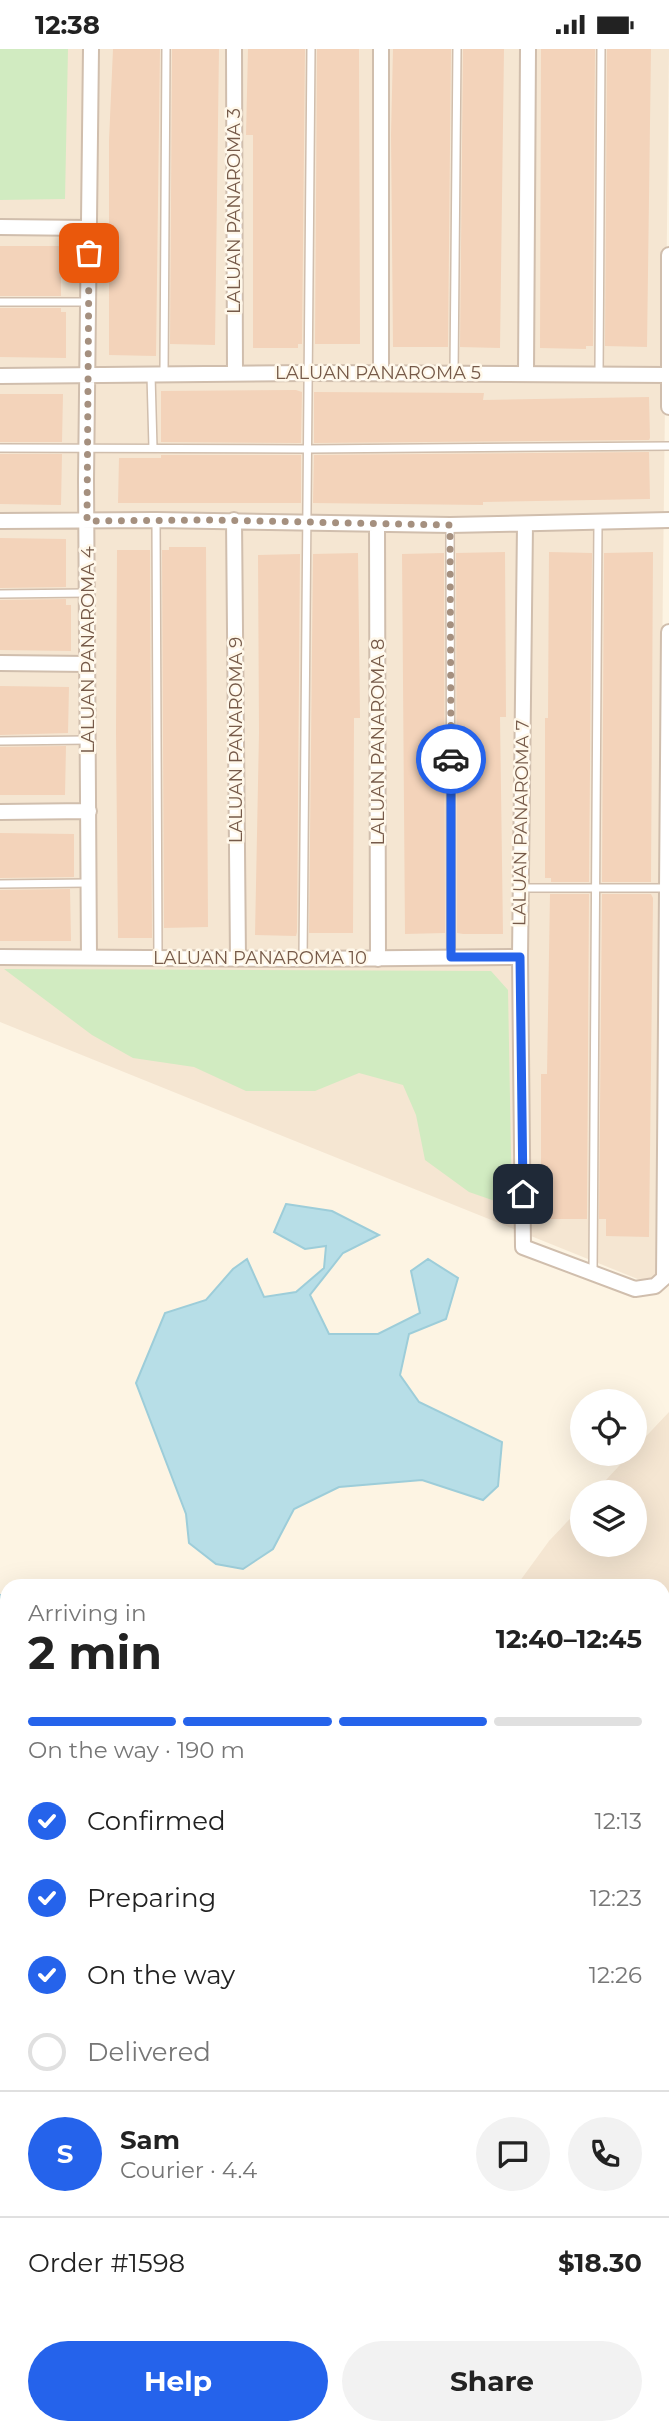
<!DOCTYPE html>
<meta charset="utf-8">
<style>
:root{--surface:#fff;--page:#f2f2f2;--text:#222;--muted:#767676;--line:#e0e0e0;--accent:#2563eb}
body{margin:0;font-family:Montserrat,sans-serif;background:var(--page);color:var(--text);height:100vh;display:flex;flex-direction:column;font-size:26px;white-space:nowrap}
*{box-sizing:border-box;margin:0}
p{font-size:23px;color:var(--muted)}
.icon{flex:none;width:38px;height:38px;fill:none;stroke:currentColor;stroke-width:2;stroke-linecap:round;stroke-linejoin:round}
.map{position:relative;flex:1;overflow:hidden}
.panel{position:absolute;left:0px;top:1530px;width:670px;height:856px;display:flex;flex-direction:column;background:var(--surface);border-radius:21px 21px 0 0;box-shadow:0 7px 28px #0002}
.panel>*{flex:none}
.fabs{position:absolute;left:570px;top:1340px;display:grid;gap:14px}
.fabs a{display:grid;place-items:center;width:77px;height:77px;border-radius:50%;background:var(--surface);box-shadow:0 7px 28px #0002;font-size:35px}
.pin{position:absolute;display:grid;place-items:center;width:60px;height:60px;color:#fff;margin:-30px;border-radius:14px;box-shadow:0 4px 10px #0006}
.courier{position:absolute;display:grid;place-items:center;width:70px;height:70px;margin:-35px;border:5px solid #2563eb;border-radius:50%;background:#fff;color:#222;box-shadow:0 2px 9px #0007}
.summary em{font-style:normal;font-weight:700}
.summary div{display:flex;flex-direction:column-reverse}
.summary{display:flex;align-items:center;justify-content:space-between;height:119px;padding:0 28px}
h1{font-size:46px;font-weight:700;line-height:52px}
.bar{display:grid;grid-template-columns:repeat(4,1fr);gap:10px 7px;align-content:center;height:84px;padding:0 28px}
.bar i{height:9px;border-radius:5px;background:var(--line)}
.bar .selected{background:var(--accent)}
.bar p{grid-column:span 4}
.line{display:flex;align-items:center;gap:18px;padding:0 28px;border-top:2px solid var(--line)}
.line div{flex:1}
.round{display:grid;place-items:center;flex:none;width:74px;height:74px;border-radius:37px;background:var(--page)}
ol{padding:0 28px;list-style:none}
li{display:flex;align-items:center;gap:21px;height:77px}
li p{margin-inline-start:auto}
li .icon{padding:7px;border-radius:50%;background:var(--accent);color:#fff;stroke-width:4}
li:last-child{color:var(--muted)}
li i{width:38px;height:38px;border:4px solid var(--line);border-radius:50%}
.cta{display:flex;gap:14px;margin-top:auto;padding:14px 28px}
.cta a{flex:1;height:80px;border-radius:42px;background:var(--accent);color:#fff;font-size:28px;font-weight:700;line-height:80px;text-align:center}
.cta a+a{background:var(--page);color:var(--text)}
.status{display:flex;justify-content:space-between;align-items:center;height:49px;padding:0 35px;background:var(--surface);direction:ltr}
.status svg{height:19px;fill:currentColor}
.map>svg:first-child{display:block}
.residential{fill:#f5e6d2}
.green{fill:#d1ebc1}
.water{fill:#b7dee7;stroke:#9dcdd9;stroke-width:2}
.building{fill:#f3d3ba}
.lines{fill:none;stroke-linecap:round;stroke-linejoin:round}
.lane-casing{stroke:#d0bead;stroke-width:10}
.street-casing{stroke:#d0bead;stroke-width:18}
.lane{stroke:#fff;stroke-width:7}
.street{stroke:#fff;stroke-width:14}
.done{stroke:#a5907f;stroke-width:7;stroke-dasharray:0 12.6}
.route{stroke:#2563eb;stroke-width:9}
.labels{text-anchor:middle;stroke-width:5;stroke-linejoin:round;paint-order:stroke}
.street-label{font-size:18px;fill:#765a49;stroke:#fff8ea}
</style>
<div class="status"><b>12:38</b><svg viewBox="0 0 49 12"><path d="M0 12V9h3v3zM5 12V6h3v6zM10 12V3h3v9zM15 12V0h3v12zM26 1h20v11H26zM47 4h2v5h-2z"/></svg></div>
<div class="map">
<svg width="669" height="2384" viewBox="0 0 669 2384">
<rect width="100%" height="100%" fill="#fdf4e3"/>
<!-- residential -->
<path class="residential" d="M0,0H669L655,1237L0,973Z
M669,1363V2331H663V1536H517L549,1492L583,1456V1496H635V1444H594L630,1405H635V1399Z"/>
<!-- green -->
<path class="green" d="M0,0H68L65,150L0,151Z
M4,920L491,922L508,941L512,1158L469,1143L425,1111L416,1066L403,1036L359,1024L315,1042H246L194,1018L133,1009L92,986Z"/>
<!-- water -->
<path class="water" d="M286,1155L332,1162L379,1186L343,1204L310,1246L329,1285H378L420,1264L411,1222L428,1210L458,1229L446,1270L409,1285L400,1326L419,1353L502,1393L498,1437L483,1451L422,1431L339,1438L294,1460L273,1500L243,1520L216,1515L189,1494L186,1465L136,1334L165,1264L206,1251L233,1220L247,1210L264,1248L296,1243L324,1219L326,1197L305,1200L274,1183Z
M0,1546H7V1829H3L0,1826Z"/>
<!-- building -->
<path class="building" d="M113,0H160L156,307L109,306V92Z
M172,0H219L215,296L170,295Z
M248,0H305L302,295H298V299H253V86H246Z
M317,0H359L360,295H315Z
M393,0H451L448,298H393L391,86Z
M463,0H504L500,299L460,298Z
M541,0H595L593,297H586V300L540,299Z
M607,0H651L647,298L605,297Z
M0,197H61V247H0Z
M0,259H61V263H66V309L0,308Z
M296,341L302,343L301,394L161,393V342Z
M314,343L484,344L483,351L649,348L650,389L649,391L314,394Z
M0,345H63L62,393H0Z
M649,403L650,450L483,453V456L313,454L314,406Z
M0,405H62L61,456L0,455Z
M161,406H301V454H118L119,409H161Z
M0,489L66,490V538L0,539Z
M169,498H206L208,878L164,879L162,501H169Z
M117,501H150L152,889H118L116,683Z
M505,503L506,668H500L503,885H463L457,884L456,504Z
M549,503L592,504L589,833H551V829H545V669H548Z
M653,503L651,833H602L604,504Z
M358,504L360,669H354L353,884H309L313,505Z
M444,504L445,884L405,885L402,505Z
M300,505L297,883L296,887L255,886L259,684L258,506Z
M66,550V556H71V602L0,601V551Z
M0,637L69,638L68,684L0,686Z
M66,697L65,746H0V698Z
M0,784L74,785V828L0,829Z
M70,840L71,892H0V841Z
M550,845H589L587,1170H541V1025H547Z
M602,845H651L653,849L649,1188L606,1187V1170H599Z"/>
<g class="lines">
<!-- lane casing -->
<g class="lane-casing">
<path id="lane" d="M0,253H88
M454,324L457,0
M164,325L166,0
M599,325L601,0
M151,326L153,399
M0,399L309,400L669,397
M156,471L158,908
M450,477L451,908
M0,545L87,544
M0,692L89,691
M0,835L88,834
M521,839H666
M303,910L311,0
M593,1224L598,473
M663,1620L669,1630
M663,2090L669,2104"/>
</g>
<!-- street casing -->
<g class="street-casing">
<path id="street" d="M234,0L235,324
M0,178L89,179
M669,206V358
M381,324V0
M526,324L528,0
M0,327L310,324L668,326
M234,471L238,910
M0,472L156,471L450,476L669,471
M377,475L378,910
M525,476L520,908L523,1198L635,1240L655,1237L664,1229L669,583
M0,614L87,615
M0,763L89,762
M0,908L303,910L520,908
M89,908L86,431L91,0
M663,2041L665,2037L664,1650L669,1644"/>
</g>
<!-- lane -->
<use href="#lane" class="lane"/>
<!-- street -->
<use href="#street" class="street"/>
</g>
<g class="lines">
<!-- done -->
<path class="done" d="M89,204L87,472L208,471L450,476L451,710"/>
<!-- route -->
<path class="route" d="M451,710V908H520L523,1145"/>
</g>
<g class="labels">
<!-- street labels -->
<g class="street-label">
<text transform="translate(234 162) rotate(-90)" y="6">LALUAN PANAROMA 3</text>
<text x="378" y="330">LALUAN PANAROMA 5</text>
<text transform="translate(88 601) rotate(-90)" y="6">LALUAN PANAROMA 4</text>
<text transform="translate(236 691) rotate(-90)" y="6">LALUAN PANAROMA 9</text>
<text transform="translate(378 693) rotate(-90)" y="6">LALUAN PANAROMA 8</text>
<text transform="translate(521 774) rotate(-89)" y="6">LALUAN PANAROMA 7</text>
<text x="260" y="915">LALUAN PANAROMA 10</text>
</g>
</g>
</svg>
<div class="fabs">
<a><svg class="icon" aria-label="locate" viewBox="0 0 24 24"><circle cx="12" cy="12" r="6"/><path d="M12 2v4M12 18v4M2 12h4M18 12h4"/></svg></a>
<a><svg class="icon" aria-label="layers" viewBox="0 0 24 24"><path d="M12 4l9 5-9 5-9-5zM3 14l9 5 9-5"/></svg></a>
</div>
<div class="pin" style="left:89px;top:204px;background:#ea580c"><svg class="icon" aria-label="bag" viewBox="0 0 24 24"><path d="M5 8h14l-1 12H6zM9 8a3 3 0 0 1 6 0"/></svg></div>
<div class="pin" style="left:523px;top:1145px;background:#1f2937"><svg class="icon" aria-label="home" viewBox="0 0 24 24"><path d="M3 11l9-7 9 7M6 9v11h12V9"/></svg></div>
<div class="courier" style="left:451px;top:710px"><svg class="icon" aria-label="car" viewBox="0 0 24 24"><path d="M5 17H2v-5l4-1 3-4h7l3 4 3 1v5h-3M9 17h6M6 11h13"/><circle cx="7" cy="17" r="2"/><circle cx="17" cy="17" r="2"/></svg></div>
<section class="panel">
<div class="summary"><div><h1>2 min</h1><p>Arriving in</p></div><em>12:40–12:45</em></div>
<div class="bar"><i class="selected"></i><i class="selected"></i><i class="selected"></i><i></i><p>On the way · 190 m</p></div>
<ol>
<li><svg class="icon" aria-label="check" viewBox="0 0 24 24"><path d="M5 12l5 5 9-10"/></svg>Confirmed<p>12:13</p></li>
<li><svg class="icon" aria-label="check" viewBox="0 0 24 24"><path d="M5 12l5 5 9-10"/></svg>Preparing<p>12:23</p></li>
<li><svg class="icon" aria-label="check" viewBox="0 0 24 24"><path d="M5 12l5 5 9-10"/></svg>On the way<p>12:26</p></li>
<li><i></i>Delivered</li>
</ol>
<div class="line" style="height:126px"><b class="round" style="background:var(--accent);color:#fff">S</b><div><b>Sam</b><p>Courier · 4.4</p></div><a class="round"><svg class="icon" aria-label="chat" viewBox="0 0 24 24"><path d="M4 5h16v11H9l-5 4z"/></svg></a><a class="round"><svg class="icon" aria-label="phone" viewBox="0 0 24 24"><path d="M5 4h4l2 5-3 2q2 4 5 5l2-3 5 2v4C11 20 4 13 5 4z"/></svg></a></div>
<div class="line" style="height:91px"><div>Order #1598</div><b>$18.30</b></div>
<div class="cta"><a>Help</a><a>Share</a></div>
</section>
</div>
